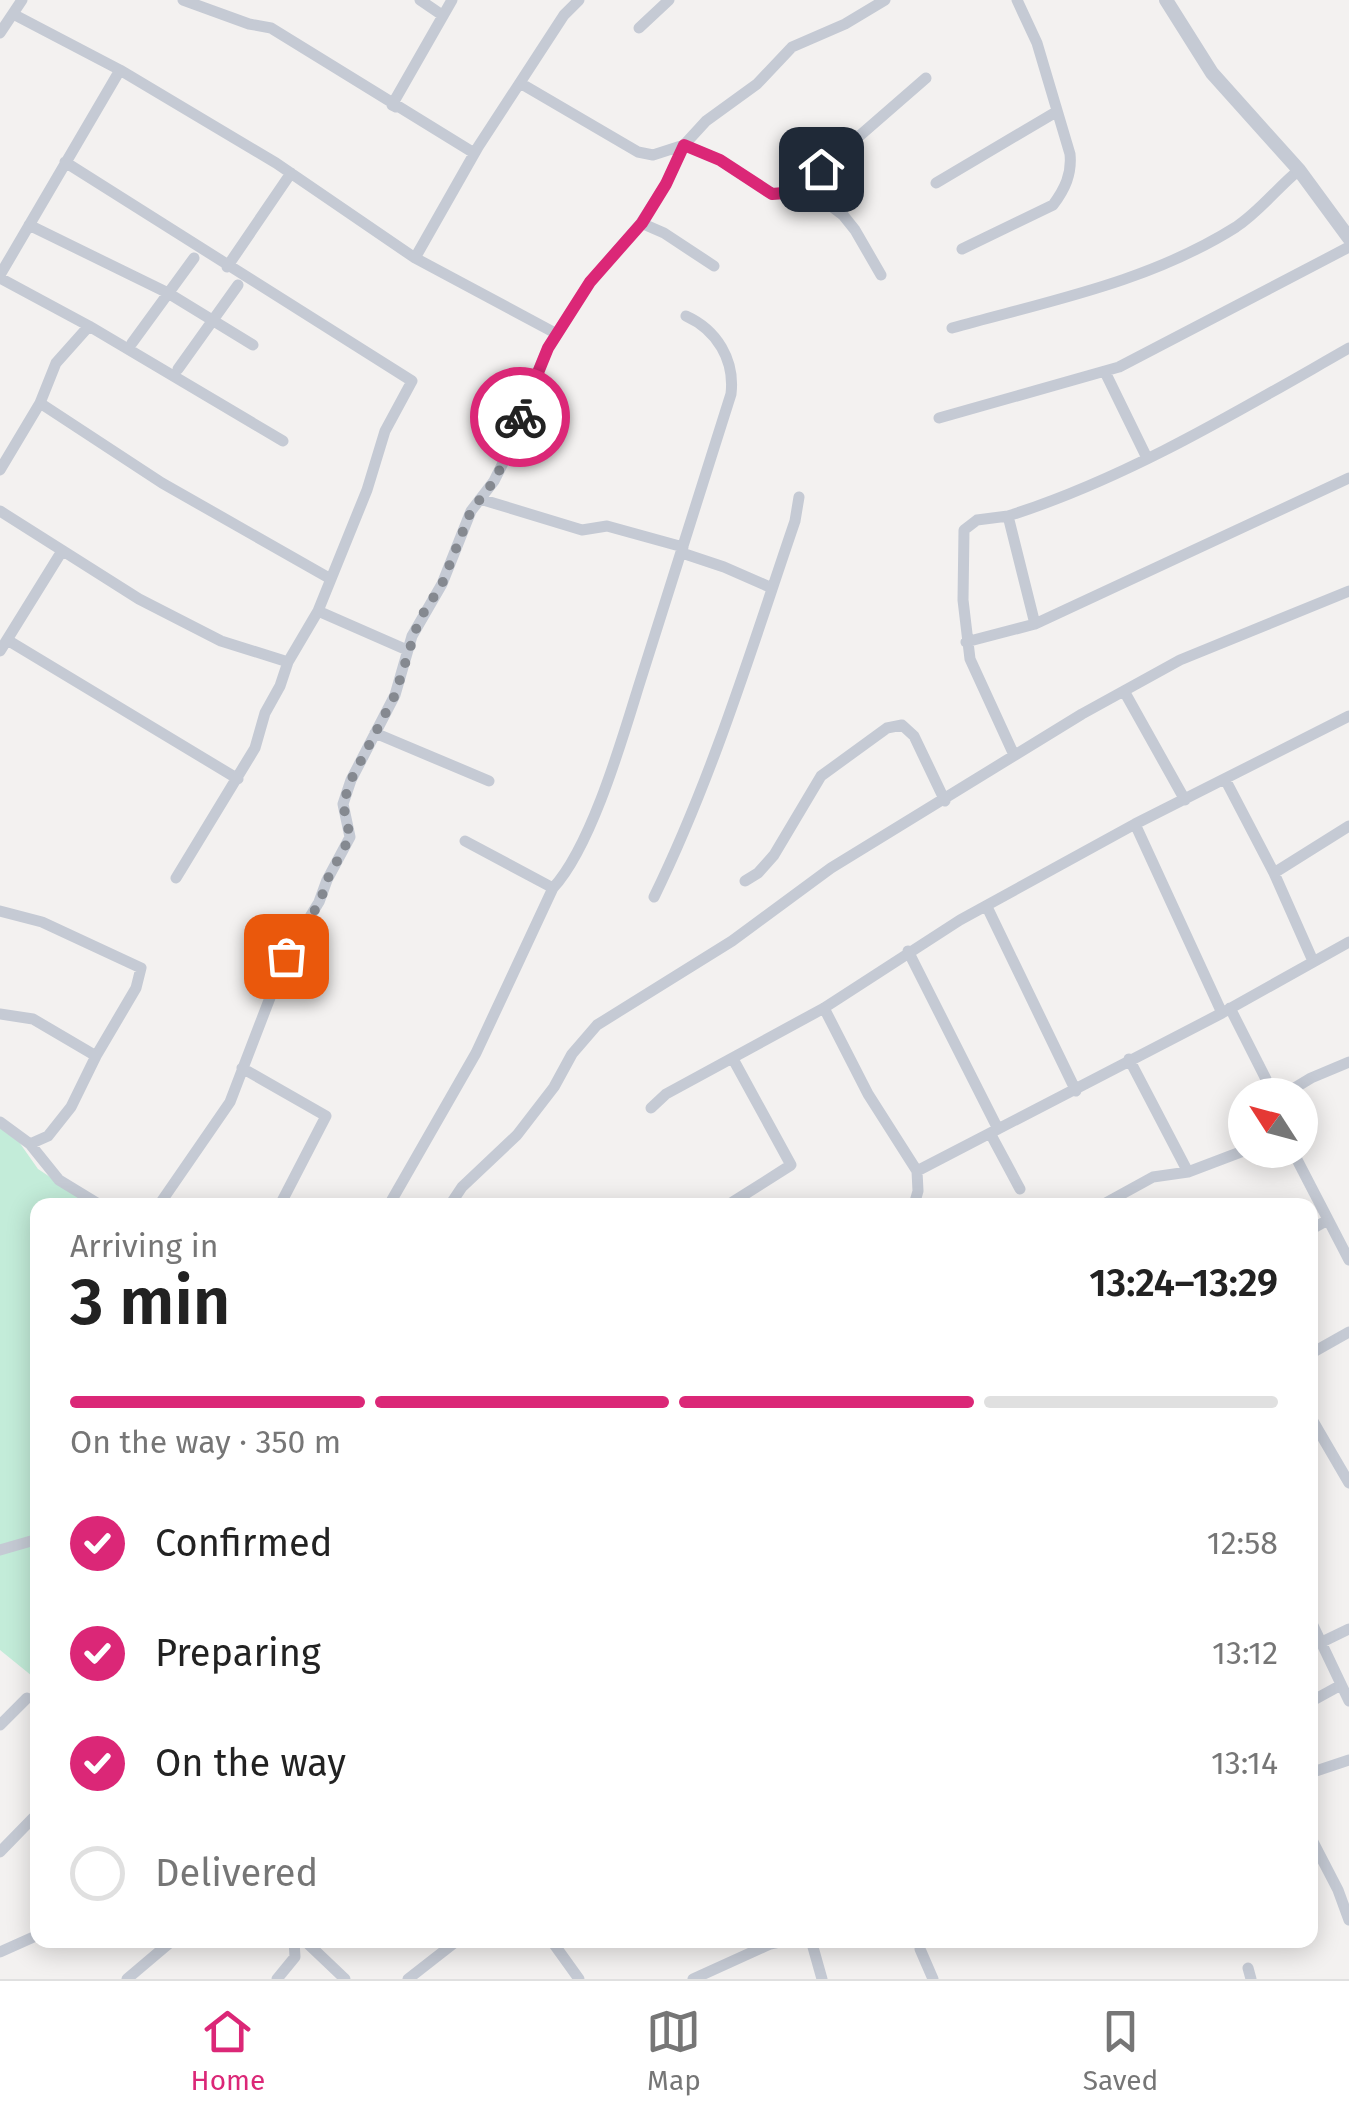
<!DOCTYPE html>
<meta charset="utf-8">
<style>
:root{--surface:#fff;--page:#f2f2f2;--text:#222;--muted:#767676;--line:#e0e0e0;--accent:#db2777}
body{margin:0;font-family:"Fira Sans",sans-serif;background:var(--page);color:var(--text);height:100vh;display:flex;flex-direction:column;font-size:38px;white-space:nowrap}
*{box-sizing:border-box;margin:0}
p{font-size:32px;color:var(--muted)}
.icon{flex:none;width:55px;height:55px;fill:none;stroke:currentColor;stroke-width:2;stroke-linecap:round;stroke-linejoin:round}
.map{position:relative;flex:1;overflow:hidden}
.details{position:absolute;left:30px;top:1198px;width:1288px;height:750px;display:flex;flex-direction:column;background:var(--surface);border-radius:20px;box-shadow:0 5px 25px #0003}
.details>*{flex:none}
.needle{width:65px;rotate:306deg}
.controls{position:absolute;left:1228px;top:1078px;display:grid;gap:20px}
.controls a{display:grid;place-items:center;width:90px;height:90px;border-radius:50%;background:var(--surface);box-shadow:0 5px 25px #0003;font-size:50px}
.pin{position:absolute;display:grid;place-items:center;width:85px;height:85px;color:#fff;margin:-42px;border-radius:20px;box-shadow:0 5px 15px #0006}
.courier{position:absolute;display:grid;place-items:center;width:100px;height:100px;margin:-50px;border:8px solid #db2777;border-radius:50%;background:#fff;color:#222;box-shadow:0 2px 12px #0007}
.head em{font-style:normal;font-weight:600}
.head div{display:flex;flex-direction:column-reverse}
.head{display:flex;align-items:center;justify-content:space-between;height:170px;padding:0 40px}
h1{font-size:65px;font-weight:600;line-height:75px}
.bar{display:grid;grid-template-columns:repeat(4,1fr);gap:15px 10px;align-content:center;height:120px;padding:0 40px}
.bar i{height:12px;border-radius:8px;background:var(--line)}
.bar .selected{background:var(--accent)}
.bar p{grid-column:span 4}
ol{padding:0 40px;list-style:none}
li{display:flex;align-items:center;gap:30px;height:110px}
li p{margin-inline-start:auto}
li .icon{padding:10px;border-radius:50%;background:var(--accent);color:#fff;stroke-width:4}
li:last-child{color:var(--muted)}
li i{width:55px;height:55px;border:5px solid var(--line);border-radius:50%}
.tab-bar{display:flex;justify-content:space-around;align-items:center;height:140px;border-top:2px solid var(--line);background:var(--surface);font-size:28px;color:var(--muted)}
.tab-bar a{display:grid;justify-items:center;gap:5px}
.tab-bar .selected{color:var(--accent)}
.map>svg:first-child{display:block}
.green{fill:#c3ecd9}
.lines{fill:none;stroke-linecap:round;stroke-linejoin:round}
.minor{stroke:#c5cad4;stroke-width:11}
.tertiary{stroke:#c5cad4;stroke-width:14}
.done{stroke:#858990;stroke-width:10;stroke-dasharray:0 18}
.route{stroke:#db2777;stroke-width:12}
</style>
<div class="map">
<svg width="1349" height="1979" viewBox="0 0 1349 1979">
<rect width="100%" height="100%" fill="#f3f1f0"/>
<!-- green -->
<path class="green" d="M0,1128L19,1142L38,1169L92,1205H38L37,1680L0,1650Z"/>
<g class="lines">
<!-- minor -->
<path class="minor" d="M183,0L249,24L271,28L474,153
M420,0L442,15
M13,14L120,70L276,163L415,258L557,334
M639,28L669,0
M0,33L22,0
M520,83L638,152L653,155L684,145L720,160L772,194L814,193L843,215L855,230L881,275
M396,107L392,105L452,0
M65,162L412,381L385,431L367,490L318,611L288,662L280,686L265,713L255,748L176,878
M936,183L1056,112
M795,192L926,78
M641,223L664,233L714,266
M29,225L168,293L253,345
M962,249L1053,205C1065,189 1072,174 1070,154L1037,43L1017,0
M415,258L478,147L564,15L579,0
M227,267L291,173
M0,275L120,70
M0,278L89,326L283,441
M952,328C1049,301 1149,282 1236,227C1260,211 1277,188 1299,170
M132,343L194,258
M178,369L238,285
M1105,372L1147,458
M40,403L162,483L329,578
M939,418L1119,367L1349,247
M0,470L40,403L56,363L89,326
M480,499L582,530L607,526L683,547
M0,511L139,599L221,641L288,662
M1008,516L977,520L964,530L963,600L970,659L1014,755
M682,553L724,567L772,588
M318,611L407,650
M1035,624L1349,478
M9,641L238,779
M966,642L1035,624L1008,516C1128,478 1240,410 1349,348
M0,651L62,551
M1124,691L1185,800
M375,733L489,781
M1226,781L1274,873L1313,961
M1135,824L1222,1013L1349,942
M465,841L553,888
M1274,873L1349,826
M745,881L758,873L774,855L821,776L887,728L902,725L914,736L945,801
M654,897C713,776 752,647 795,521L799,497
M987,907L1076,1091
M0,911L42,922L141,968L136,988L96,1056L71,1107L48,1136L30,1144L0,1122
M908,951L998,1129
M824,1008L868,1094L917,1171L918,1191L914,1205
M1230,1008L1274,1095
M0,1014L33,1019L96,1056
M1129,1059L1188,1172
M242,1068L326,1116L280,1205
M1283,1095L1311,1078L1349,1062
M651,1108L666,1094L824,1008L960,920L1135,824L1349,716
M990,1133L1020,1189
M30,1144L59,1180L100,1205
M1292,1150L1349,1260
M917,1171L1222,1013
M159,1205L230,1102L286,956L319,902L327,880L350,837L343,804L351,780L395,695L412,636L442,584L471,511L494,481L507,455L522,408L548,348L590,282L641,223L666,184L684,145L706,121L757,84L792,47L845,24L885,0
M389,1205L476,1053L553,888C591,847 622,740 639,685C670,588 700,491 731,394C735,360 717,330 686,316
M450,1205L462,1187L517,1135L554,1087L572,1054L597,1025L732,941L831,868L1082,714L1180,660L1349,591
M728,1205L791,1165L733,1059
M1102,1205L1153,1177L1188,1172L1246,1150
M1310,1230L1326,1221
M1310,1354L1349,1332
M1310,1416L1349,1483
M0,1550L38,1539
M1310,1619L1349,1701
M1322,1642L1349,1629
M1310,1702L1341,1685
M0,1725L27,1698
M1310,1773L1349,1760
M1310,1836L1338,1890L1349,1920
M0,1852L33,1818
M304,1940L345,1979
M551,1940L579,1979
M811,1940L822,1979
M921,1940L920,1949L933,1979
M0,1952L38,1935
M1248,1968L1251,1979
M127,1979L173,1940
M277,1979L295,1957L294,1940
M408,1979L458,1940
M693,1979L770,1944L789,1940"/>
<!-- tertiary -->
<path class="tertiary" d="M1166,0L1212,73L1299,170L1349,238"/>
</g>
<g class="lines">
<!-- done -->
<path class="done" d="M286,956L320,902L327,880L350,837L343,804L351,780L395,695L419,620L442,584L471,511L494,481L507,455L520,417"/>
<!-- route -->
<path class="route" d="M520,417L548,348L590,282L642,223L666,184L684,145L720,160L772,194L795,192L821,169"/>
</g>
</svg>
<div class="controls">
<a><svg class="needle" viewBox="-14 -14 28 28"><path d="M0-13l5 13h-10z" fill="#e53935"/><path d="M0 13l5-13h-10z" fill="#767676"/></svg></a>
</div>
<div class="pin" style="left:286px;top:956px;background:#ea580c"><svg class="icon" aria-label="bag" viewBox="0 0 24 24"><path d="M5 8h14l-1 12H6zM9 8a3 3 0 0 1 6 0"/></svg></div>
<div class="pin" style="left:821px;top:169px;background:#1f2937"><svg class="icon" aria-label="home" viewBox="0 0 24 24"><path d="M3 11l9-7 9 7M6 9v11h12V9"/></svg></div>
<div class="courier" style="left:520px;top:417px"><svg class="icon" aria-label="bike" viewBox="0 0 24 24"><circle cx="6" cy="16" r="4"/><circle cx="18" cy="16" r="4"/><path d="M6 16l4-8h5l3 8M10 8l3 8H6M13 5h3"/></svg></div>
<section class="details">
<div class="head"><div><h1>3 min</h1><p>Arriving in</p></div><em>13:24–13:29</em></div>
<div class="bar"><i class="selected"></i><i class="selected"></i><i class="selected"></i><i></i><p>On the way · 350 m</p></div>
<ol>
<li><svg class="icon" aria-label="check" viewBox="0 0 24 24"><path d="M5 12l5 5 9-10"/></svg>Confirmed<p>12:58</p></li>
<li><svg class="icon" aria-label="check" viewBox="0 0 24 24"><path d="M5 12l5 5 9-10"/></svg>Preparing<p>13:12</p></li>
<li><svg class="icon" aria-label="check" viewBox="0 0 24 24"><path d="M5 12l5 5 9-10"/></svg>On the way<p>13:14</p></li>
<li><i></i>Delivered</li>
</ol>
</section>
</div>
<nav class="tab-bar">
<a class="selected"><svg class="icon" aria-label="home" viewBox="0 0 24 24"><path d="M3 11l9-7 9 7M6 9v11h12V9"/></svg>Home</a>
<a><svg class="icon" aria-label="map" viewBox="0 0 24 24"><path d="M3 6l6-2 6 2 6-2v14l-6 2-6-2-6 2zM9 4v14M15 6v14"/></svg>Map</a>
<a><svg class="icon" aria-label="saved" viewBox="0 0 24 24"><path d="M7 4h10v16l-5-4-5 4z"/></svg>Saved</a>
</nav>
